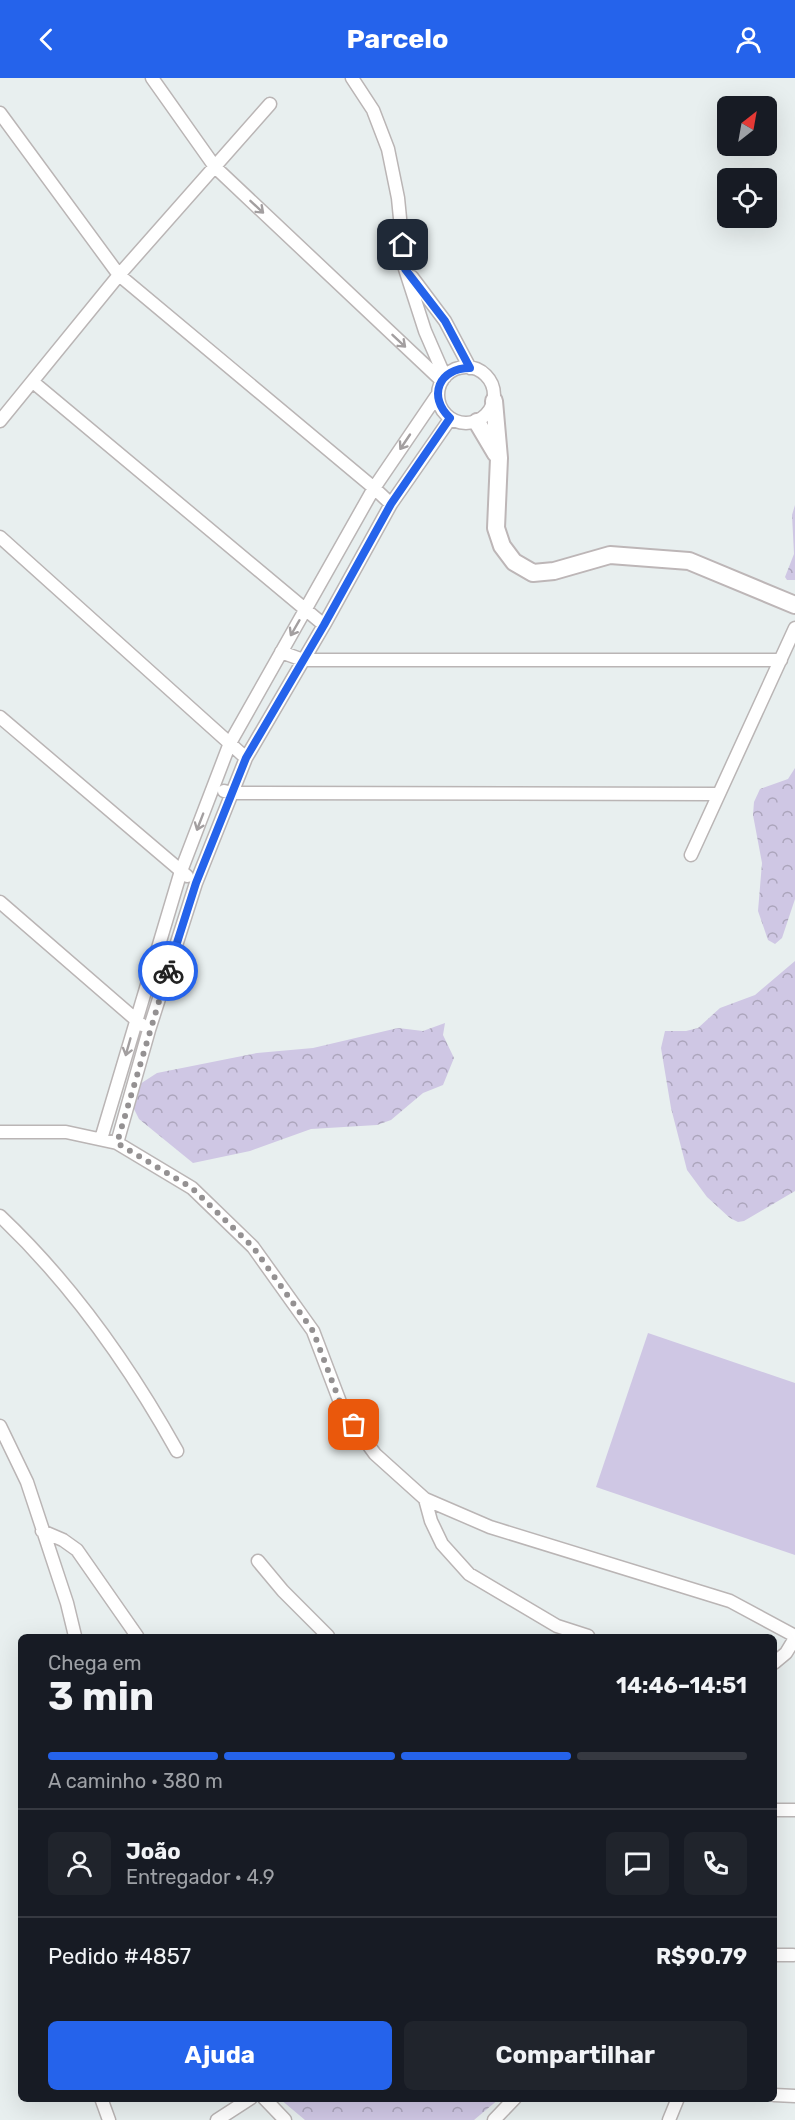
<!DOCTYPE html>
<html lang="pt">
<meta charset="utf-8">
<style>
:root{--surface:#171b24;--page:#20242c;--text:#f1f3f6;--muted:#9ea1a6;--line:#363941;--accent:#2563eb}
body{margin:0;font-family:Rubik,sans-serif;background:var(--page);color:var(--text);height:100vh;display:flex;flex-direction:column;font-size:22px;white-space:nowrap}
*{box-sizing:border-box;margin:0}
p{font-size:20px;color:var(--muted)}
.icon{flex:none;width:33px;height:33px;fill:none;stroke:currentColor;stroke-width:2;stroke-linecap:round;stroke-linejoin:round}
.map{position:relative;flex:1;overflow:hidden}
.panel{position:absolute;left:18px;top:1556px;width:759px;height:468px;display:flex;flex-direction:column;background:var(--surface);border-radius:9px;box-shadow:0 6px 24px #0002}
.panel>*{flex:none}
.needle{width:39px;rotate:31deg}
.fabs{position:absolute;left:717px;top:18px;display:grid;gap:12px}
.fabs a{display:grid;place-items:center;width:60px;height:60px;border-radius:9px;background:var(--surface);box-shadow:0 6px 24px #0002;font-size:30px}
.pin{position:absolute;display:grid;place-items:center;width:51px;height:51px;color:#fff;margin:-26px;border-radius:12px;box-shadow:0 3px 9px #0006}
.courier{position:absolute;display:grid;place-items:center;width:60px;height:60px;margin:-30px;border:4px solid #2563eb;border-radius:50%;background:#fff;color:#222;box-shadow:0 2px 8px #0007}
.head em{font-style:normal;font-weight:700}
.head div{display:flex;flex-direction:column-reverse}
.head{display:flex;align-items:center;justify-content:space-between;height:102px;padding:0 30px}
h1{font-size:39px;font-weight:700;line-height:45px}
.bar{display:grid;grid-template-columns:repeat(4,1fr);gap:9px 6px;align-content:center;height:72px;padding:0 30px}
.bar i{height:8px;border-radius:4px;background:var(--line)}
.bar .current{background:var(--accent)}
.bar p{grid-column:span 4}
.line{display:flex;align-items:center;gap:15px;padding:0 30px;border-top:2px solid var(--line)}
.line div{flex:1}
.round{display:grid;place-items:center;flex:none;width:63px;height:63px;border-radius:9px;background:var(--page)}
.primary-button{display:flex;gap:12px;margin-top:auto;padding:12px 30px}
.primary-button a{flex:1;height:69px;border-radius:9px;background:var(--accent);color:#fff;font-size:24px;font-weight:700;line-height:69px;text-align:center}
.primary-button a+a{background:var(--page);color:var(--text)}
header{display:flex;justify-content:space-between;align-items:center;height:78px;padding:0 30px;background:var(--accent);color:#fff;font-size:27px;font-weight:700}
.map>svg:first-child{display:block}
.green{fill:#cfc7e4}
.forest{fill:url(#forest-crowns)}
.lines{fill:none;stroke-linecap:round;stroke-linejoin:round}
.street-casing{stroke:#bab5b5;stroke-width:15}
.secondary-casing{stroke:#bdb6b7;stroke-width:20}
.street{stroke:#fff;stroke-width:12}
.secondary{stroke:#fff;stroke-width:16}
.oneway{stroke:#a39fa0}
.done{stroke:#949192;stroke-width:6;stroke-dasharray:0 10.8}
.route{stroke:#2563eb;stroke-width:8}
</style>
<header><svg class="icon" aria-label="back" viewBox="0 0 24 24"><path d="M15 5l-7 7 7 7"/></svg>Parcelo<svg class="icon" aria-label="person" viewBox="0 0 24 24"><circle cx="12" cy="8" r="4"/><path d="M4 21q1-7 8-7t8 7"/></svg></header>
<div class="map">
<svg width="795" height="2042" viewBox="0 0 795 2042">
<defs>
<pattern id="forest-crowns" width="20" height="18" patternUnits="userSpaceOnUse" patternTransform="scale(1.5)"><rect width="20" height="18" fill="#cfc7e4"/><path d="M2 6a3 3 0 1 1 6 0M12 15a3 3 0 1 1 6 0" fill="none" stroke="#aca5bc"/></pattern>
</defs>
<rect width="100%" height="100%" fill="#e8efef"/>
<!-- green -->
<path class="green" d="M648,1255L795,1305V1477L596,1409Z"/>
<!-- forest -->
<path class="forest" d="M795,427V502H787L785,499L794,476L792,437Z
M795,690V821L782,860L775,866L768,862L758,833L762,785L753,737L754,724L760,711L788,701Z
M795,883V1113L744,1143L738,1144L730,1140L707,1119L687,1092L671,1030L661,970L665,953H686L698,950L720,930L755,917Z
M445,945L443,957L454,980L443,1007L423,1015L391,1042L377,1047L311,1051L250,1073L193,1085L139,1041L126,1015L157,995L257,975L313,970L398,950L423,953Z
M280,2021H499L474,2042H305Z"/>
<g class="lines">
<!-- street casing -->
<g class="street-casing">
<path id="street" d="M152,0L215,89L442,303
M352,0L373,32L388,71L398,120L405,191L425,253L445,299
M0,35L119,197L374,410L391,426
M412,199L445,243L470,290
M438 317a28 28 0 1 1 56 0a28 28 0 1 1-56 0Z
M33,304L324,547
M0,343L119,197L270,26
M0,459L246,680
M281,574L303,582H781
M0,639L187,798
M224,713L231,715L718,716
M691,777L795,550
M0,824L142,947
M0,1054H66L117,1065L192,1110L253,1169L313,1253L343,1332L375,1376L425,1421L490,1449L730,1523L795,1558
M101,1061L181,793L230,665L374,410L438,316
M117,1065L149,952L196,805L246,680L324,547L391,426L450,341
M0,1138C72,1206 129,1287 177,1373
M0,1348L27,1404L67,1525L75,1558
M425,1421L431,1443L442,1466L469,1496L557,1548L588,1558
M42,1453L63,1462L77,1472L137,1558
M258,1483L283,1513L328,1558
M774,1585L786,1575L795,1560
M774,1732H795
M774,1877H793
M774,2017L795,2018
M101,2020L109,2042
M264,2020L285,2042
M217,2042L251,2020
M494,2042L515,2020
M669,2042L678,2020"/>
</g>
<!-- secondary casing -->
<g class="secondary-casing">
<path id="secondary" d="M494,323L499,380L496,450L502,468L514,484L533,495L554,493L610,477L689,483L795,527
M477,344L496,376"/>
</g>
<!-- street -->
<use href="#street" class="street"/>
<!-- secondary -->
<use href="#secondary" class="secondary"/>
</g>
<!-- one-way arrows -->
<defs><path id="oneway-shaft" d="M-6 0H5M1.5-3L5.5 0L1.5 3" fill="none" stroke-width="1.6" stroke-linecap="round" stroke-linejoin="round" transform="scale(1.5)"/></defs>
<g class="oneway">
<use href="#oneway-shaft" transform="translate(257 129) rotate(43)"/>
<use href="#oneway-shaft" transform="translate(399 263) rotate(43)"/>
<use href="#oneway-shaft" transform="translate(405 364) rotate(124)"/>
<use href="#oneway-shaft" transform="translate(295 550) rotate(120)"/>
<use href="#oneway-shaft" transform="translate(200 744) rotate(111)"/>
<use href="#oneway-shaft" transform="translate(128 969) rotate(106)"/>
</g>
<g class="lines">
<!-- done -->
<path class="done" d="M168,893L117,1065L192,1110L253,1169L313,1253L343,1332L354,1347"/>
<!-- route -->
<path class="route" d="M168,893L196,805L246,680L324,547L391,426L450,340C427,318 439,290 470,290L445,243L405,191L403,167"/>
</g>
</svg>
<div class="fabs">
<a><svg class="needle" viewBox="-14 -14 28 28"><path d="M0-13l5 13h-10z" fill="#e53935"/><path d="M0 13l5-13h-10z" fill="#9ea1a6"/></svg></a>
<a><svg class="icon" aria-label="locate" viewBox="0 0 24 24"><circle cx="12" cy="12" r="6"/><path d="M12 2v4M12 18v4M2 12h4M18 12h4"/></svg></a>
</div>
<div class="pin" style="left:354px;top:1347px;background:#ea580c"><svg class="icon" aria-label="bag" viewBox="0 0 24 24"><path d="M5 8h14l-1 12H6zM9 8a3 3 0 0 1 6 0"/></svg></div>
<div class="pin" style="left:403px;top:167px;background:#1f2937"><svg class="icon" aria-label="home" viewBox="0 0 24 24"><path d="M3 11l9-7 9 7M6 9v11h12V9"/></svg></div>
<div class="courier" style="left:168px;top:893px"><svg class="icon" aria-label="bike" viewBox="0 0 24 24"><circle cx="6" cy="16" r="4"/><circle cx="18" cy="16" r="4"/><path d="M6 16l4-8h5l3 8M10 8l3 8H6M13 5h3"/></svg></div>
<section class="panel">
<div class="head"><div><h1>3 min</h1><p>Chega em</p></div><em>14:46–14:51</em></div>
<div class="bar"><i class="current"></i><i class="current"></i><i class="current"></i><i></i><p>A caminho · 380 m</p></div>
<div class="line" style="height:108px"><a class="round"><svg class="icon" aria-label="person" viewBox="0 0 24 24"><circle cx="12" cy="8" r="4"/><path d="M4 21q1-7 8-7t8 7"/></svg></a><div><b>João</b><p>Entregador · 4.9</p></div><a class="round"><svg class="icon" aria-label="chat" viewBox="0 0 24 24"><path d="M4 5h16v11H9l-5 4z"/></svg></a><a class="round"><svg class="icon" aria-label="phone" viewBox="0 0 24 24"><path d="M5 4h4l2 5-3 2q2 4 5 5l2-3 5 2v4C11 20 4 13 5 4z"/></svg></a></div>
<div class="line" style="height:78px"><div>Pedido #4857</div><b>R$90.79</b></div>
<div class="primary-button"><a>Ajuda</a><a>Compartilhar</a></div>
</section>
</div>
